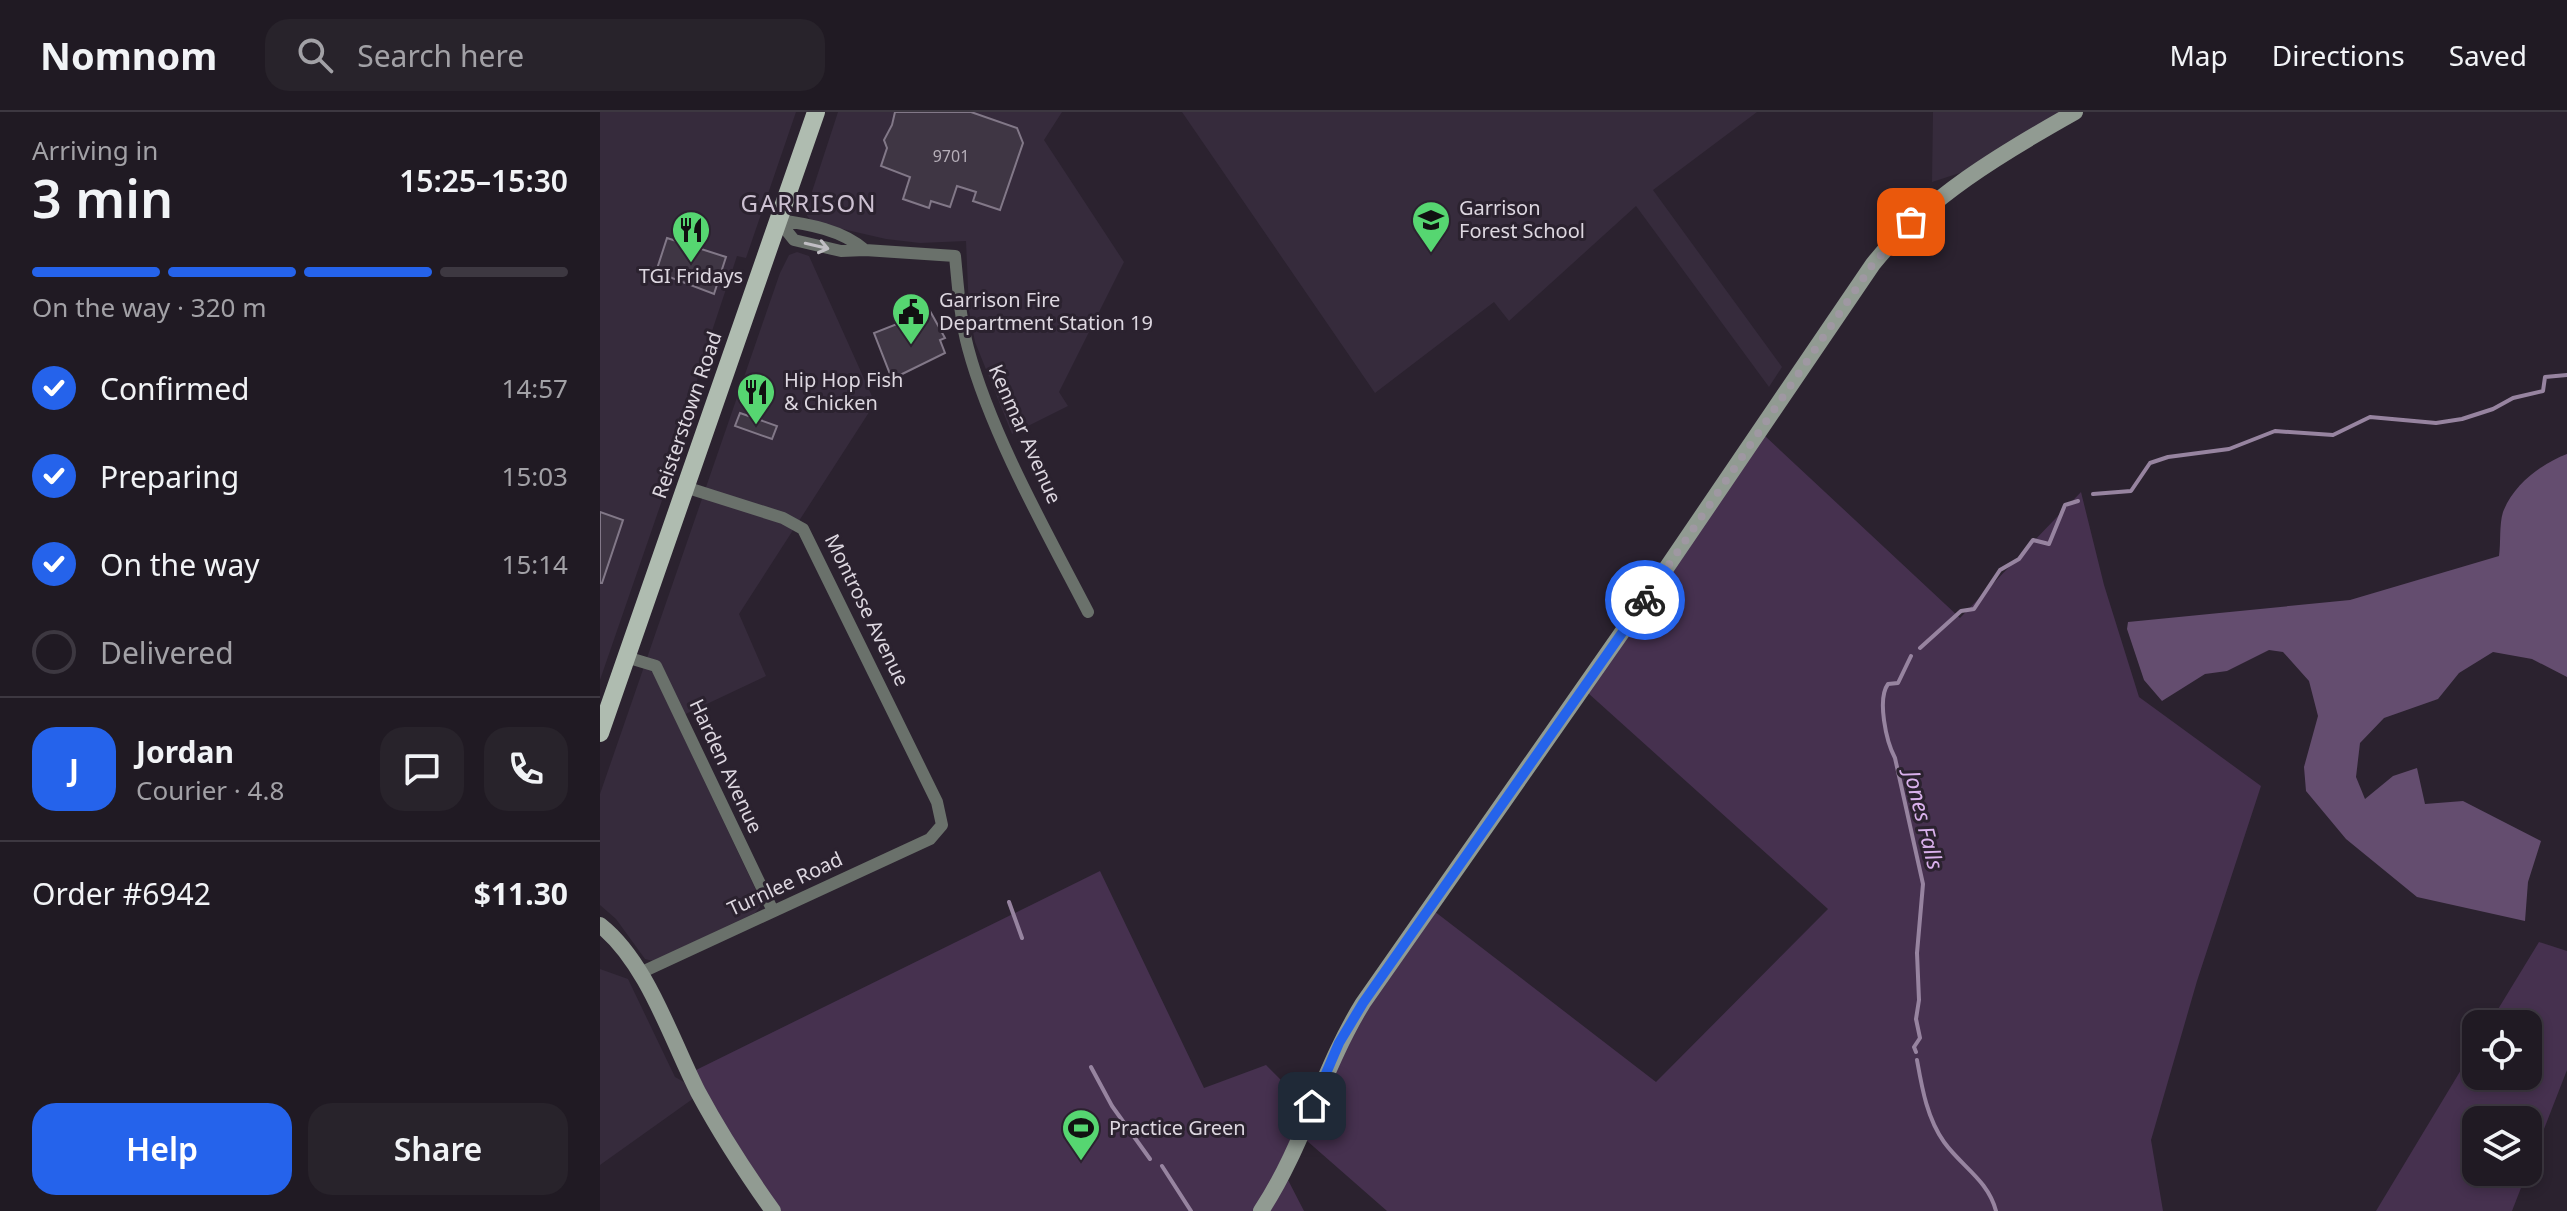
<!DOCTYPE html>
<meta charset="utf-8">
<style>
:root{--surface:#201a23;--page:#28232b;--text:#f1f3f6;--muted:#a2a1a6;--line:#3d3841;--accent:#2563eb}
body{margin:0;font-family:"Noto Sans",sans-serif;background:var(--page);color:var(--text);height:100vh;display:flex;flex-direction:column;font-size:30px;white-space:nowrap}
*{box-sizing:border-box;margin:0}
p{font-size:26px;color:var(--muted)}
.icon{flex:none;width:44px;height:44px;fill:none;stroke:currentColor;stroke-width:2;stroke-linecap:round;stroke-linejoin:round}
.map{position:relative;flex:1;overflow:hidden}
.side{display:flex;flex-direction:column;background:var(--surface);width:600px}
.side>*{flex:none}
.tools{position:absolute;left:1862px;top:898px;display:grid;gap:16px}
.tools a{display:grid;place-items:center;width:80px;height:80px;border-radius:16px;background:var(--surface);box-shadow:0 4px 12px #0003,0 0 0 2px var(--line);font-size:40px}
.pin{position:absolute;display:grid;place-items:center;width:68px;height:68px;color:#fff;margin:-34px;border-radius:16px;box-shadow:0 4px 12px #0006}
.courier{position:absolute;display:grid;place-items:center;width:80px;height:80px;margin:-40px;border:6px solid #2563eb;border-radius:50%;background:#fff;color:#222;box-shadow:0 2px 10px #0007}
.overview em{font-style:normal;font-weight:600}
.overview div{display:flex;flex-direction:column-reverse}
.overview{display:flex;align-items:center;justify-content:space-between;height:136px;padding:0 32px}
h1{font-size:52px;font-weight:600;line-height:60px}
.bar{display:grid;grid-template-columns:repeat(4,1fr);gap:12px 8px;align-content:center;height:96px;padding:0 32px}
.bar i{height:10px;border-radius:6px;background:var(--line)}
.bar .current{background:var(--accent)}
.bar p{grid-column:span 4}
.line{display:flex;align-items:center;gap:20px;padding:0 32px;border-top:2px solid var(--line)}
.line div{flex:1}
.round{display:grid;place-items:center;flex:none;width:84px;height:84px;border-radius:24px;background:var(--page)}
ol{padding:0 32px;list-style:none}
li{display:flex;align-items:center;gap:24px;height:88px}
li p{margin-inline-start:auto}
li .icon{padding:8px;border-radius:50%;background:var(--accent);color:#fff;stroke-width:4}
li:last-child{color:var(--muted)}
li i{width:44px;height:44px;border:4px solid var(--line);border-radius:50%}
.primary-button{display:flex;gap:16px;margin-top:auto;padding:16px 32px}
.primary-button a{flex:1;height:92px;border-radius:24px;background:var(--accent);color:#fff;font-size:32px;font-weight:600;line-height:92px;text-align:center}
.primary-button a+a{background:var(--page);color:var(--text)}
header{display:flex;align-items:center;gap:48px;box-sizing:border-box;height:112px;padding:0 40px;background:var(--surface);border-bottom:2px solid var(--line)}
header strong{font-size:38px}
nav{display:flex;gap:44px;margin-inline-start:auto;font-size:28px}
.search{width:560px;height:72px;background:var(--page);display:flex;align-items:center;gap:20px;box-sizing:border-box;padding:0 28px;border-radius:24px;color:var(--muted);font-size:30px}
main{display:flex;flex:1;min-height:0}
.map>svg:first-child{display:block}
.built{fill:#362b3c}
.green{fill:#46314f;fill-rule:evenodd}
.forest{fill:#644d6f}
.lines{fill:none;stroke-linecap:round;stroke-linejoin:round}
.stream{stroke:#9784a0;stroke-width:4}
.building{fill:#3f3644;stroke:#827888;stroke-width:2}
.street{stroke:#6a716b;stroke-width:12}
.secondary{stroke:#919b92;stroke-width:16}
.primary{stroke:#afbcb0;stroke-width:18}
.oneway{stroke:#c0bec3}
.done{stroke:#9f98a2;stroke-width:8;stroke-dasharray:0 14.4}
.route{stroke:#2563eb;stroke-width:10}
.labels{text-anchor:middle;stroke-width:6;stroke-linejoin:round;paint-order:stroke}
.number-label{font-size:16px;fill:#b6afb9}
.poi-label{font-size:20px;fill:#ddd7e0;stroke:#2b222f;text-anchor:start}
.street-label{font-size:20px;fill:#ddd7e0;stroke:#2b222f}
.water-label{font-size:22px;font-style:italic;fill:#d9b1ec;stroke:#2b222f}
.quarter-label{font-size:24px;letter-spacing:2px;fill:#cdc1d2;stroke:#2b222f}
</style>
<header>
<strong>Nomnom</strong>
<div class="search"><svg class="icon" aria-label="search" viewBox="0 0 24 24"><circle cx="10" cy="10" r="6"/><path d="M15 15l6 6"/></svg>Search here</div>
<nav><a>Map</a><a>Directions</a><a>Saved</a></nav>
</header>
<main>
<section class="side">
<div class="overview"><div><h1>3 min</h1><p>Arriving in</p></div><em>15:25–15:30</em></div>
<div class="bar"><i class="current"></i><i class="current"></i><i class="current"></i><i></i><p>On the way · 320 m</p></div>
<ol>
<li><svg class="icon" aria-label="check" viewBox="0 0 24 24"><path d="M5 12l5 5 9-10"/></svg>Confirmed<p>14:57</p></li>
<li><svg class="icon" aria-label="check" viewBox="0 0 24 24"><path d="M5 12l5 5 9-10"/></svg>Preparing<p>15:03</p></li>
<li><svg class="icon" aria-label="check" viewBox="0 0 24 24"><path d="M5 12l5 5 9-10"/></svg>On the way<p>15:14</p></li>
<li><i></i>Delivered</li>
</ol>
<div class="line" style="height:144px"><b class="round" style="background:var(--accent);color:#fff">J</b><div><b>Jordan</b><p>Courier · 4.8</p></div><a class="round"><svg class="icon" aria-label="chat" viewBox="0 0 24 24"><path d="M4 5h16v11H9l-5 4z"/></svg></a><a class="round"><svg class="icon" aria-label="phone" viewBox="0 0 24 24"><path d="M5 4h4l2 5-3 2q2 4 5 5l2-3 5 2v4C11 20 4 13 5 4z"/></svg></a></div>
<div class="line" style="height:104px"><div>Order #6942</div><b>$11.30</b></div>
<div class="primary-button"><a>Help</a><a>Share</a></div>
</section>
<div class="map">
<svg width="1967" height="1099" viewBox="0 0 1967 1099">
<rect width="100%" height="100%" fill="#2b222f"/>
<!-- built -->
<path class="built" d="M0,0H196L146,146L137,144L100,255L87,316L0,568Z
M238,0H462L444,28L524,150L459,280L468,294L412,322L375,230L369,199L366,129L320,131L286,127L212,110L205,101Z
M582,0H1157L1053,78L1182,255L1169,275L1036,94L909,209L894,190L775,281Z
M1333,0H1462L1366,59L1332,70Z
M197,140L209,144L275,291L139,502L166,564L75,607L156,778L160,795L155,801L53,849L45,847L16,807L0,793V682L180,161L189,143Z
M0,857L28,867L75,965L84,970L94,986L0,1053Z"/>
<!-- green -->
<path class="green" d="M1165,324L1360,506L1481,380L1504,473L1539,585L1661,674L1597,869L1551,1028L1563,1099H787L706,1028L688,1068L704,1099H181L123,1012L94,959L500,759L604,976L666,953L682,969L710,1014L749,925L834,799L1056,970L1228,797L988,581Z
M1939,830L1967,839V958L1912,1099H1776L1876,933V964H1928V912H1889ZM1876,1008H1928V1060H1876Z"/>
<!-- forest -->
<path class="forest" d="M1967,342V565L1932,547L1893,540L1859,561L1838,587L1784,606L1760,631L1756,665L1765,687L1793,664L1817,656L1825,692L1863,689L1941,729L1928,770L1925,809L1817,785L1746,727L1706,679L1704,655L1718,604L1709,569L1683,540L1669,538L1627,559L1605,562L1562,589L1544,568L1527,517L1528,510L1750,488L1899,444C1901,431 1899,413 1903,400C1914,372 1941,352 1967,342Z"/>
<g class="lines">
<!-- stream -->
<path class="stream" d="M1493,382L1531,379L1550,351L1568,345L1629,337L1675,319L1733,323L1770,305L1836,311L1862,307L1893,297L1913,286L1943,279L1945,265L1967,263
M1320,536L1361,499L1374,497L1400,458L1419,447L1433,428L1449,432L1465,393L1478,389
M1311,544L1298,571L1288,572C1277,587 1286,629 1295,646L1323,772L1317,841L1319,888L1316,907L1320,926L1314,935L1316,940
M409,790L422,826
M1317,948C1322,976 1327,1006 1344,1030C1362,1055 1388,1068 1396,1099
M491,955L512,994L550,1047
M562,1054L591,1099"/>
</g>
<!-- building -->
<path class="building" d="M295,0H371L417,16L423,31L400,98L373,89L376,80L357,74L350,95L331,89L329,96L303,87L310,65L281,54L287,36L284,28L292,13Z
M67,126L126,145L114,182L56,160Z
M330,199L345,226L340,228L345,241L292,267L274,221Z
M140,301L177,314L172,327L135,314Z
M0,400L23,408L2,471H0Z"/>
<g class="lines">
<!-- street -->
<path class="street" d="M178,108L194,128L241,139L265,138L355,144C358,175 360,206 368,236C391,322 447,421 488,500
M178,108C209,112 242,118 265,138
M26,545L56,554L173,799
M40,861L330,727L342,713L337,690L203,417L183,406L85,375"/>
<!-- secondary -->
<path class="secondary" d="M0,813C47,850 71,927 98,980C120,1021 146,1061 173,1099
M661,1099C704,1034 722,957 763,891L1046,486L1273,152C1326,86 1402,41 1475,0"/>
<!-- primary -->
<path class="primary" d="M0,621L216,0"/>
</g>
<!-- one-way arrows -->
<defs><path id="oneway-shaft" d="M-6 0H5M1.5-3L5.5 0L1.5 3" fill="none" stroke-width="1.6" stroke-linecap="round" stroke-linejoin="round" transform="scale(2)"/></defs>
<use class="oneway" href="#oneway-shaft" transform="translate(217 134) rotate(13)"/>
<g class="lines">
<!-- done -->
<path class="done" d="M1045,488L1273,152L1311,110"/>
<!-- route -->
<path class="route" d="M712,994L739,931L763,891L1045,488"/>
</g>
<!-- icons -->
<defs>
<g id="school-pin" transform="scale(2)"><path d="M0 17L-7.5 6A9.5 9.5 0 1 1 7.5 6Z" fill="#56d671" stroke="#2b222f"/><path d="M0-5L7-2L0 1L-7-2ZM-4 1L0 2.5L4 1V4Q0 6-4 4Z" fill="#111"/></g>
<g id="restaurant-pin" transform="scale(2)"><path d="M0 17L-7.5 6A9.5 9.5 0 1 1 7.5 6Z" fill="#56d671" stroke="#2b222f"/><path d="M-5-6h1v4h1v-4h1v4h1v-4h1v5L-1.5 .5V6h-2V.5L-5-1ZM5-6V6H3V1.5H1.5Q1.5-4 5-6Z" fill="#111"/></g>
<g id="civic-pin" transform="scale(2)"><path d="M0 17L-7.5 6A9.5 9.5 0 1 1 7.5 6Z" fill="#56d671" stroke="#2b222f"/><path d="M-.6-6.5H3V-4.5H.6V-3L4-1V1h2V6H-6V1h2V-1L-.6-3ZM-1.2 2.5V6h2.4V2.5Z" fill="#111"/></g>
<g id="stadium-pin" transform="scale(2)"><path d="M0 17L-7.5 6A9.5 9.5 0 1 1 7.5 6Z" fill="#56d671" stroke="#2b222f"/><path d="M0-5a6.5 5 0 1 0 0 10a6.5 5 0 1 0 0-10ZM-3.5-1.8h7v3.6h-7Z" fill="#111"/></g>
</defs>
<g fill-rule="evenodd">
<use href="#school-pin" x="831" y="108"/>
<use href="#restaurant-pin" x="91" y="118"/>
<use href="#civic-pin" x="311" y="200"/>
<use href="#restaurant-pin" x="156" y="280"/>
<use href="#stadium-pin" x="481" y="1016"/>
</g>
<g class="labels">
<!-- number labels -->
<g class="number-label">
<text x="351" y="50">9701</text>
</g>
<!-- poi labels -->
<g class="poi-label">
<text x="859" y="103">Garrison<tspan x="859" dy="23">Forest School</tspan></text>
<text x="91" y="171" text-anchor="middle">TGI Fridays</text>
<text x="339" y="195">Garrison Fire<tspan x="339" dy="23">Department Station 19</tspan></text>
<text x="184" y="275">Hip Hop Fish<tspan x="184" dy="23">&amp; Chicken</tspan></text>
<text x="509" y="1023">Practice Green</text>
</g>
<!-- street labels -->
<g class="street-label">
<text transform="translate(87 303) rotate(-71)" y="7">Reisterstown Road</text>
<text transform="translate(425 322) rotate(66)" y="7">Kenmar Avenue</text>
<text transform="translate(267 498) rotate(64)" y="7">Montrose Avenue</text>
<text transform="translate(126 654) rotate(65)" y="7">Harden Avenue</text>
<text transform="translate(185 772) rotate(-25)" y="7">Turnlee Road</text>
</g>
<!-- water labels -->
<g class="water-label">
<text transform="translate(1324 708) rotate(76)" y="8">Jones Falls</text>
</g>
<!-- quarter labels -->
<g class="quarter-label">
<text x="209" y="100">GARRISON</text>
</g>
</g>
</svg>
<div class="tools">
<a><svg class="icon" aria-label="locate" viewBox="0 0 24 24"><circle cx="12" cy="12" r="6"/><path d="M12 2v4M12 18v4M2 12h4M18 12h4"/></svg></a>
<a><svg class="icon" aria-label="layers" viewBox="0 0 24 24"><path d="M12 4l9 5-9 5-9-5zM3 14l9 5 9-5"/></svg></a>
</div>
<div class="pin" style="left:1311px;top:110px;background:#ea580c"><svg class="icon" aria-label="bag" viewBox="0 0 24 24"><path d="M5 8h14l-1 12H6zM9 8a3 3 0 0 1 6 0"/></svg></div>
<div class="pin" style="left:712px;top:994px;background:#1f2937"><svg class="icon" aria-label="home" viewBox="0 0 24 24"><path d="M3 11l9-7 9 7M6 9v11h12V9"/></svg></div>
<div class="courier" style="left:1045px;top:488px"><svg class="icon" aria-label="bike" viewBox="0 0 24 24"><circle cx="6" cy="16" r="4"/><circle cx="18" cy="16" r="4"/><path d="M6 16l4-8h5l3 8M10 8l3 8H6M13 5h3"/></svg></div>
</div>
</main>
